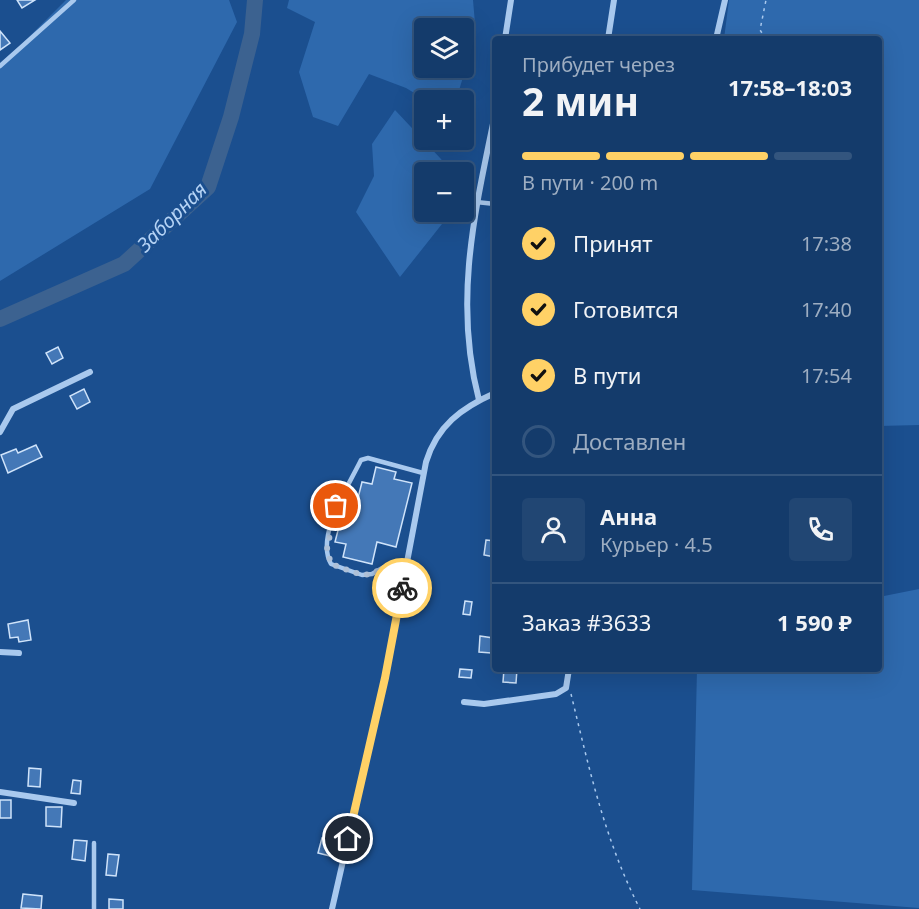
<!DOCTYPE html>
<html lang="ru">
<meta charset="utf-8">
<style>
:root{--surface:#143b6b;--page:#214673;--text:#f1f3f6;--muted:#9dadc1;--line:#33557e;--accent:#ffd166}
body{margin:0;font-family:"Noto Sans",sans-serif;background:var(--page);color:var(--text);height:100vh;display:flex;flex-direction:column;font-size:22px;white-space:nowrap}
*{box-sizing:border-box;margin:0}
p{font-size:20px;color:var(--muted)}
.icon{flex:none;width:33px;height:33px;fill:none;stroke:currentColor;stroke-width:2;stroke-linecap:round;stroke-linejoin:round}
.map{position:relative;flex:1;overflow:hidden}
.side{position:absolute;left:492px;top:36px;width:390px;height:636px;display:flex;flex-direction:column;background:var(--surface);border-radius:6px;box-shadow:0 6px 24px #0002,0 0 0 2px var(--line)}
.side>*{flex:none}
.fabs{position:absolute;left:414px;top:18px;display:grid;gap:12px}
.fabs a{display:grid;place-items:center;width:60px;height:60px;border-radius:6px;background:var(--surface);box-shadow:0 6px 24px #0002,0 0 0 2px var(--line);font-size:30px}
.pin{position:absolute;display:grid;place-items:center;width:51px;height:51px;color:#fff;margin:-26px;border:3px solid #fff;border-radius:50%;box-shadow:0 2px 6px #0007}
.courier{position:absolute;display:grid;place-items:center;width:60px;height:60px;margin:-30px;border:4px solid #ffd166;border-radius:50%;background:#fff;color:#222;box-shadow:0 2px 8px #0007}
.head em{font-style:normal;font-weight:700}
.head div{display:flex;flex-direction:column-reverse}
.head{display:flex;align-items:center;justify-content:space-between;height:102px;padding:0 30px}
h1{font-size:39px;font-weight:700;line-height:45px}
.bar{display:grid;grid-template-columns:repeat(4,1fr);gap:9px 6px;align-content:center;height:72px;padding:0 30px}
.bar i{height:8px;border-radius:4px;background:var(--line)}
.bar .current{background:var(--accent)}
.bar p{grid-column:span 4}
.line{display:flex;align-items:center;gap:15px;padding:0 30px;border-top:2px solid var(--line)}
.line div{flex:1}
.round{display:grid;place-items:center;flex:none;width:63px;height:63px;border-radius:6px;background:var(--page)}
ol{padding:0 30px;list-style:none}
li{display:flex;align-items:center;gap:18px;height:66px}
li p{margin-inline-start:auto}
li .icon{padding:6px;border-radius:50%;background:var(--accent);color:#111;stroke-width:4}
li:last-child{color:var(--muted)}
li i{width:33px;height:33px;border:3px solid var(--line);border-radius:50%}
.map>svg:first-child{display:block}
.green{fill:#2e69ad;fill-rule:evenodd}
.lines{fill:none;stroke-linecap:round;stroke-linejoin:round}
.river{stroke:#3c6290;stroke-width:16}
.building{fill:#4478b7;stroke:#cfe3fa;stroke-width:1.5}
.path{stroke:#a9c9ee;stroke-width:1.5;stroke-dasharray:3 4.5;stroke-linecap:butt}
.lane{stroke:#a9c9ee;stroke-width:4.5}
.street{stroke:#a9c9ee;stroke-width:6}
.done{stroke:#afc1d8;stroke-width:6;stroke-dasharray:0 10.8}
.route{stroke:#ffd166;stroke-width:8}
.labels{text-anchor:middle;stroke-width:6;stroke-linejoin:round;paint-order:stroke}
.water-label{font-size:20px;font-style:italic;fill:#b5d3f5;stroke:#1b4f8f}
</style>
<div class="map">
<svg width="919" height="909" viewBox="0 0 919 909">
<rect width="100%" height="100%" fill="#1b4f8f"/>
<!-- green -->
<path class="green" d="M66,0H229L237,22L150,189L0,281V66Z
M289,0H473L476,35L456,100H426L406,88L369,74L338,126L313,117L299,72L315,22L287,8ZM464,28V68H424V28Z
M729,0H919V425L879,426V39H724Z
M395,110L441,159L449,172H424V212H445L442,224L400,277L356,212L374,176L372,144Z
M919,589V908L692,890L697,669H879V597Z"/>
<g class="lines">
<!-- river -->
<path class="river" d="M0,319L124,264L208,187L231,117L252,34L255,0"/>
</g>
<!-- building -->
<path class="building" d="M17,0H35L22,8Z
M0,31L10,43L0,50Z
M58,347L63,358L52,364L46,353Z
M84,389L90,402L77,409L70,396Z
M36,445L42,457L8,473L1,455L16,449L18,453Z
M376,467L396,472L394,479L412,483L396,547L377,542L372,564L343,557L346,544L335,542L343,511L354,514L362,482L372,484Z
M486,540L495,541V557L484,555Z
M465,601L472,602L470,615L463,614Z
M28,620L31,640L19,642L18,637L10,638L8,624Z
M480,636L493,638L491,653L479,652Z
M460,669L472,670L471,678L459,677Z
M504,669H517L516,683L503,682Z
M29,768L41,769L40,787L28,786Z
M73,780L81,781L80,794L71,793Z
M0,800H11V818H0Z
M46,807H62L61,827L46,826Z
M322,838L338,843L334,857L318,853Z
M74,840L87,841L85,861L72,859Z
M108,854L119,855L116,876L106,875Z
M23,894L42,896L41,909L21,908Z
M109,899L123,900V909H109Z"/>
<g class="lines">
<!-- path -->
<path class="path" d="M766,39L760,30L766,0
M571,694C589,768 605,841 640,909"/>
<!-- lane -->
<path class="lane" d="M0,66L74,0
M476,202L495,204
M405,572L384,567L372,574L362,575L331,564C315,536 349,485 361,460L368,458L423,473
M94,843V909"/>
<!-- street -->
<path class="street" d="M505,39L511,0
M608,39L614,0
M716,39L725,0
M479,400C453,301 475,211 495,114
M0,432L13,409L90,372
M0,652L19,653
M464,702L484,704L556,694L566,688L569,669
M0,792L74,803
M332,909L385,678L426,462C437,426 461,408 495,393"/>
</g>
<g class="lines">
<!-- done -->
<path class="done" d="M336,506L327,549L331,564L362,575L372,574L384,567L405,572L402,588"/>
<!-- route -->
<path class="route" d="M348,839L385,678L402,588"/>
</g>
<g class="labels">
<!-- water labels -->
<g class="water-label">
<text transform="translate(172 217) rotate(-45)" y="7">Заборная</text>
</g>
</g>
</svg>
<div class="fabs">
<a><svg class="icon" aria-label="layers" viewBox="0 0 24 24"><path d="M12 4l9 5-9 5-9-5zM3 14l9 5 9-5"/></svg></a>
<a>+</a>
<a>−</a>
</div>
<div class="pin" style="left:336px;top:506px;background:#ea580c"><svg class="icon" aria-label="bag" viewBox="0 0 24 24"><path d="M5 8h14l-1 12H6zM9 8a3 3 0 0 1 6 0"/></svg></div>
<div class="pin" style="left:348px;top:839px;background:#1f2937"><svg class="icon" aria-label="home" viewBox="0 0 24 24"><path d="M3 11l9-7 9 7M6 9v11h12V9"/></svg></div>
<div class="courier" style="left:402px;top:588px"><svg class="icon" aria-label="bike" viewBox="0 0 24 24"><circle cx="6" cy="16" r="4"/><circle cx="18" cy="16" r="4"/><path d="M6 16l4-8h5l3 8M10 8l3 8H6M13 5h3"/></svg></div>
<section class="side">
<div class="head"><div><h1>2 мин</h1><p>Прибудет через</p></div><em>17:58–18:03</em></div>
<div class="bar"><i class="current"></i><i class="current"></i><i class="current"></i><i></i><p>В пути · 200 m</p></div>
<ol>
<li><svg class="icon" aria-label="check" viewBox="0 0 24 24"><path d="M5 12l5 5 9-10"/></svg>Принят<p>17:38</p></li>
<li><svg class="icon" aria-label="check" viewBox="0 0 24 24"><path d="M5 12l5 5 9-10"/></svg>Готовится<p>17:40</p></li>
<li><svg class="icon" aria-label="check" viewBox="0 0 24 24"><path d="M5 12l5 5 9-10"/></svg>В пути<p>17:54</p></li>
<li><i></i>Доставлен</li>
</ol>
<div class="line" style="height:108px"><a class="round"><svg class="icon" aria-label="person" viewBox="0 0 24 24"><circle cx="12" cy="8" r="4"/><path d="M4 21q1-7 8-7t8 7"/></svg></a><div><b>Анна</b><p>Курьер · 4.5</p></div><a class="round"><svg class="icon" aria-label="phone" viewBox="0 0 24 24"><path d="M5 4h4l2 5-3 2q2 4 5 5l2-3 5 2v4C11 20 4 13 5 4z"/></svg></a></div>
<div class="line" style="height:78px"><div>Заказ #3633</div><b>1 590 ₽</b></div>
</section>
</div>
